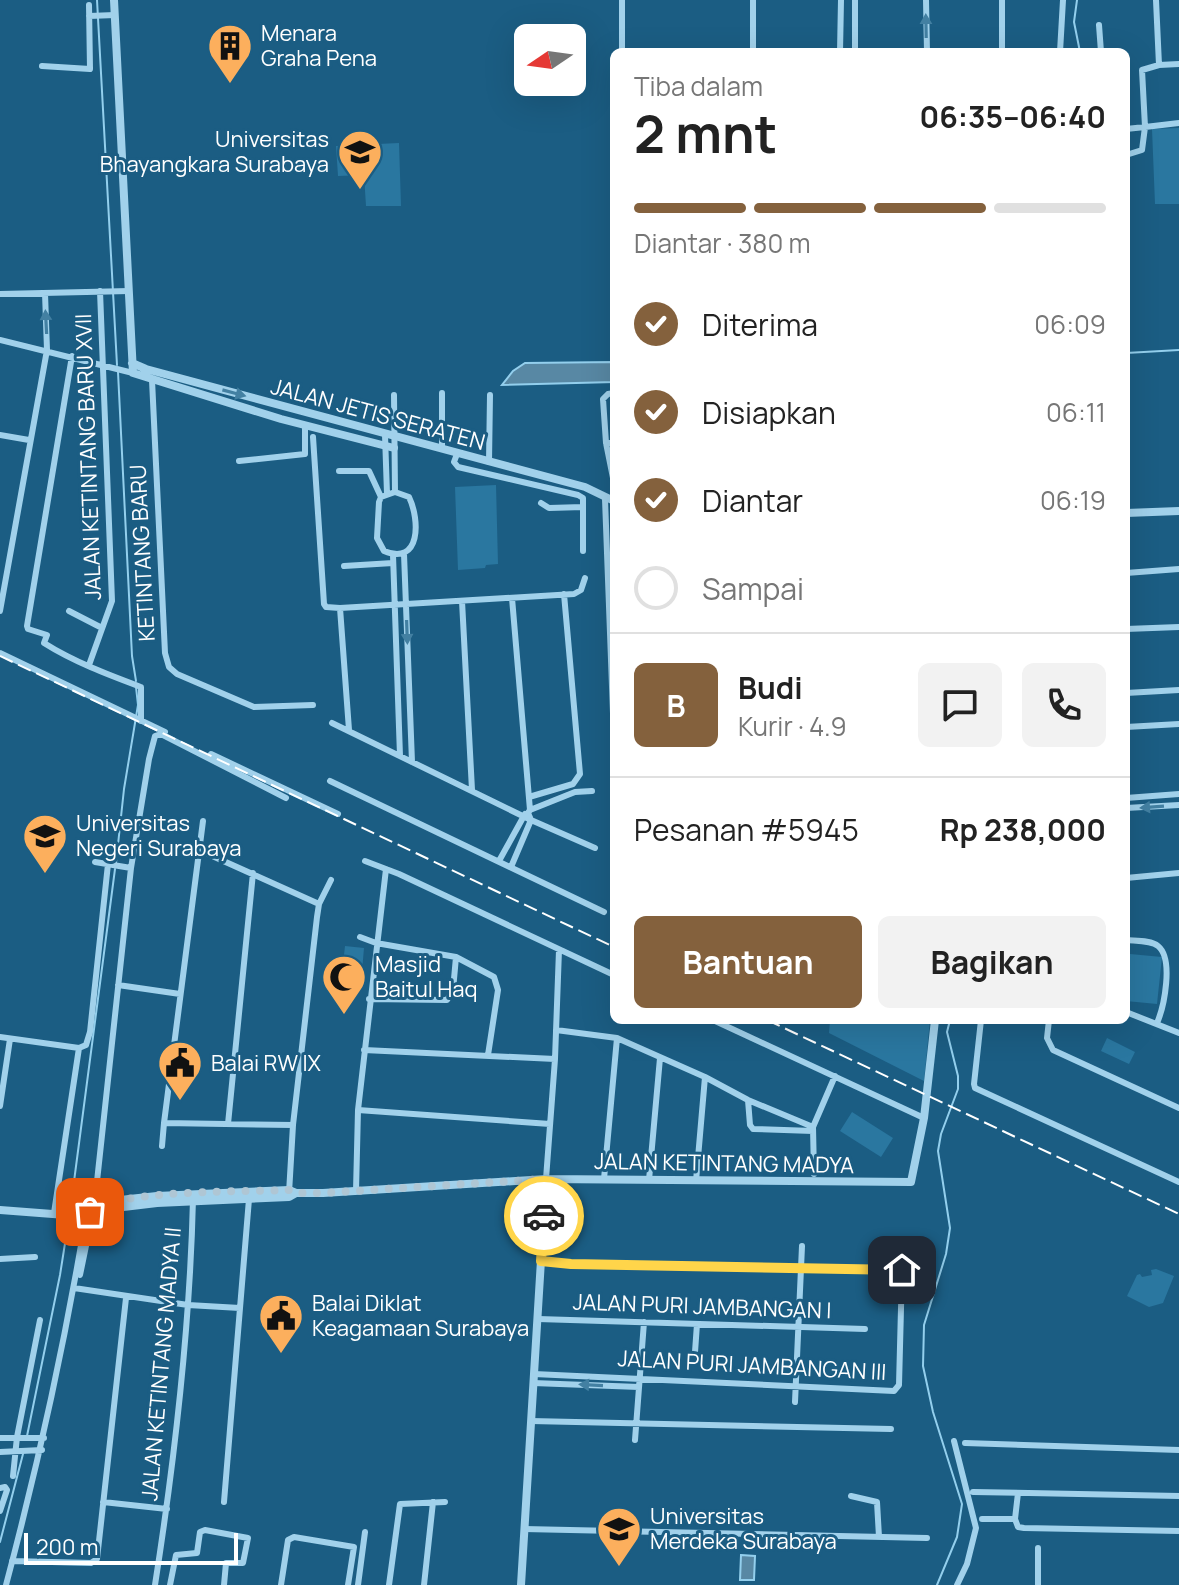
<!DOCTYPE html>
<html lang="id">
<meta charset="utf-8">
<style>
:root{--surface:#fff;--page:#f2f2f2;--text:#222;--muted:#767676;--line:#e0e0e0;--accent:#84613d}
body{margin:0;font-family:Manrope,sans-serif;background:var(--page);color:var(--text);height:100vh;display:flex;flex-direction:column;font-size:30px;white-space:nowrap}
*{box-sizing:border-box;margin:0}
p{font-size:26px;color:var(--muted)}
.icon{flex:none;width:44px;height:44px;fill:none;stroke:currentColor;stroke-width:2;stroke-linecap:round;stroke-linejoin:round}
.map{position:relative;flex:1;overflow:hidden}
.sheet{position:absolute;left:610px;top:48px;width:520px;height:976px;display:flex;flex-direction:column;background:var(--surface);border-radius:12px;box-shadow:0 8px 32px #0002}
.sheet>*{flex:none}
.needle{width:52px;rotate:257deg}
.tools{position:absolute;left:514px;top:24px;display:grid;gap:16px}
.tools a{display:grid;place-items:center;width:72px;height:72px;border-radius:12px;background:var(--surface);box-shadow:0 8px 32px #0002;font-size:40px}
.scale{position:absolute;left:24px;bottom:20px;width:214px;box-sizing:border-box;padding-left:8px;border:4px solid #fff;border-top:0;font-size:22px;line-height:28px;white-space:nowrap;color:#fff;-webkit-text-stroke:6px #1b5d83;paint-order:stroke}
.pin{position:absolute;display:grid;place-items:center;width:68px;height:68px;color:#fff;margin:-34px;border-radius:16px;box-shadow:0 4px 12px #0006}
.courier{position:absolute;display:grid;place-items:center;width:80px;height:80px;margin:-40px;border:6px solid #ffd54a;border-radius:50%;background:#fff;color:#222;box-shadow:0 2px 10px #0007}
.overview em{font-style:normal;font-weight:700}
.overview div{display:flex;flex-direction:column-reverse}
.overview{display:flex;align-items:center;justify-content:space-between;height:136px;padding:0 24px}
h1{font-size:52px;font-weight:700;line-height:60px}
.bar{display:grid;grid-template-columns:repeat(4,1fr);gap:12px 8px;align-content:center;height:96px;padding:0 24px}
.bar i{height:10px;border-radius:6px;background:var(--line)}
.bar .current{background:var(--accent)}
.bar p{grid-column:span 4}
.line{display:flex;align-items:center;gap:20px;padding:0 24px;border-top:2px solid var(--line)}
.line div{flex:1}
.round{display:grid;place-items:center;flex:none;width:84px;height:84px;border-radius:12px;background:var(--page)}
ol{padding:0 24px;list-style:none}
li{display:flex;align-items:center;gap:24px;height:88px}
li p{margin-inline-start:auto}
li .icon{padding:8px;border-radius:50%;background:var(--accent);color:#fff;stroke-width:4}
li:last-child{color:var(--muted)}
li i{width:44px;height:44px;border:4px solid var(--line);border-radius:50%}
.button{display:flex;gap:16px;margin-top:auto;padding:16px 24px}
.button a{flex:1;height:92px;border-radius:12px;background:var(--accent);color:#fff;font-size:32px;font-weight:700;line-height:92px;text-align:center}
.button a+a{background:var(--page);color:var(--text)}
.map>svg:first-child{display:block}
.green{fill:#2a77a0}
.water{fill:#5888a4;stroke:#93cfed;stroke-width:2}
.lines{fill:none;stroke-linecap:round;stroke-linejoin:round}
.stream{stroke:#93cfed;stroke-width:2}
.minor{stroke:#a1d1eb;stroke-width:6}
.tertiary{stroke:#a1d1eb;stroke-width:8}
.rail{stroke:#fff;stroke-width:2;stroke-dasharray:14 6;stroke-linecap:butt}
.oneway{fill:#4380a2}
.done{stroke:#afc6d4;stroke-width:8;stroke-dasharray:0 14.4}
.route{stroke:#ffd54a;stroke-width:10}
.labels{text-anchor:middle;stroke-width:6;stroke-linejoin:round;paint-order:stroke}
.poi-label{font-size:22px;fill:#fff;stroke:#1b5d83;text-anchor:start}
.street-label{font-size:22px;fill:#fff;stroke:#1b5d83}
</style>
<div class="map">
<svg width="1179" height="1585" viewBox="0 0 1179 1585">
<rect width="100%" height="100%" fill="#1b5d83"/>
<!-- green -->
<path class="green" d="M1179,128V204H1155L1152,129Z
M399,143L401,206H366L364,175L338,176L336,146Z
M496,485L498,564L486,565L485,568L458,570L455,487Z
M345,946L364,948L361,983L341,981Z
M1130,954L1162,957L1157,1004L1126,1001Z
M830,1020H930L924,1081L829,1033Z
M1107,1038L1135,1052L1129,1064L1101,1051Z
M852,1112L893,1138L881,1157L840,1131Z
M900,1250H931V1267H900Z
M1156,1269L1174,1276L1163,1303L1149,1307L1127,1296L1137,1275L1140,1274L1142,1277L1152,1275L1151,1270Z"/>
<!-- water -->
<path class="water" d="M614,362V382L502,385L513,371L525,363Z
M741,1555L755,1556L754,1580H740Z"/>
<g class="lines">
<!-- stream -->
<path class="stream" d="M97,0L117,365
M1077,0L1074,22L1080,52
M1126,353L1179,350
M118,372L132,656L136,681
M116,863L124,789L138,705L136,687
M70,1212L115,869
M27,1436L60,1275L69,1218
M0,1542L23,1454
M937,1585L957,1537L962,1504L933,1412L923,1366L924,1325L946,1254L950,1228L938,1151L941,1134L958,1089V1076L947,1032L950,1020"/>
<!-- minor -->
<path class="minor" d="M622,0V52
M753,0V52
M855,0V52
M926,0L927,52
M1156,0L1159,65
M89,16L115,15
M1099,25L1101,52
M840,52L841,0
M1002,52V0
M1060,52L1063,0
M42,66L90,69L89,5
M1126,129L1145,127L1142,70L1159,65L1179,64
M1126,155L1142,150L1145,127L1179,123
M0,294L129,291
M0,340L133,373
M72,356L27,626L28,629L47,635L44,643C74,662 109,675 141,687V721
M152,380L165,653L169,667L177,674L254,707L313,705
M442,393V449
M614,393L608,394L603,399L606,443H614
M394,395L395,492
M0,435L29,440
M385,435L387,494
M313,437L324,604L326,607L340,608L574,594L581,590L585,578
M606,443L614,483
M457,454L454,462L458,467L578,495L583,498V507
M239,461L305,454V425
M489,462L490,395
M339,471H369L381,497
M395,492L409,497C420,520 421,566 384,551L377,538L379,502L381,497Z
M605,499L614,740
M541,503L549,508L583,507V551
M404,554L412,762
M393,555L400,756
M344,566L393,563
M1126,573L1179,569
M462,601L472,790
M340,608L349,730
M0,611L47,350L45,293
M69,611L102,628
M1126,629L1179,627
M0,653L165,732
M89,665L112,601L100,291
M1126,693L1179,690
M332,723L531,820L595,848
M1126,727L1179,724
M211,754L338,814
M330,781L604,912
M529,797L573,784L580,774L564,594
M1126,798L1179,794
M1126,808L1179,805
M530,810L575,792L592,791
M203,821L164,1123L293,1125
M199,850L319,904
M365,861L399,874L614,975
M499,861L525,814
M95,862L131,868
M511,867L531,820L528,813L530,810L512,598
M1126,878L1179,873
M360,937L376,943L456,957L494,977L498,990L488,1055
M1126,940C1135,941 1151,940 1158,946C1174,959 1164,1007 1157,1023
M118,985L180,994
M369,999L447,1000L453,990L456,957
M1126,1012L1179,1033
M713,1020L924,1118
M981,1020L974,1084L975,1088L1179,1182
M1049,1020L1047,1038L1053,1050L1179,1108
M556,1030L617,1038L705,1077L748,1100L813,1127
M0,1037L79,1048L54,1213
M79,1048L86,1045L90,1032L108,864
M364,1050L555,1059
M748,1100L750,1125L753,1129L813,1131
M0,1106L10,1039
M358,1110L550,1124
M228,1124L253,873
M162,1146L164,1123
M814,1174L813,1127L835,1076
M546,1179L555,1059L559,950
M604,1179L617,1038
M649,1180L660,1058
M696,1181L705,1077
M356,1191L358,1110L386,869
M289,1193L293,1125L317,917L319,904L331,880
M94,1209L131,868L149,759L155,736L161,734L286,798
M0,1259L35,1257
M541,1261L571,1264L932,1270
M80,1275L92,1217
M74,1288L188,1305L240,1308
M538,1319L865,1329
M695,1352L697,1324
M534,1374L894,1391L899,1385L902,1270
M533,1383L639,1387
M795,1402L802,1246
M531,1421L891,1429
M0,1438H44
M635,1440L644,1322
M954,1441L976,1528L967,1564L957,1585
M965,1443L1179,1450
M0,1452L42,1450
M13,1476L17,1437L40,1320
M0,1488L5,1487L7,1490L0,1511
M973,1492L1179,1496
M851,1496L877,1502L879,1537
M103,1502L167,1509
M224,1502L249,1199
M982,1519H1015
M1015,1519L1018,1527L1024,1528L1179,1531
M1015,1519L1018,1493
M524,1529L927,1538
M1038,1548V1585
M12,1561L91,1563L97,1559L126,1298
M6,1585C39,1461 65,1342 86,1216
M155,1585C175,1457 190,1328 193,1199
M170,1585L176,1555L197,1553L200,1532L205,1530L248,1538L243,1563H226L224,1585
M281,1585L288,1540L294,1537L354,1547L348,1585
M358,1585L365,1532
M389,1585L400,1504L445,1502
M424,1585L433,1502"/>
<!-- tertiary -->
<path class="tertiary" d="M114,0L133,373L281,419L394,448
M132,363L146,369L585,487L614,501
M1126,513L1179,511
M97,1188L111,1201
M0,1210L92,1217L115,1208L157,1203L289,1197L296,1193
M86,1216L93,1208L111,1201L157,1196L289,1190L296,1193H323L546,1179L911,1182L924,1118L935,1020
M521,1585L546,1179"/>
<!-- rail -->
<path class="rail" d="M0,656L614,947
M767,1020L1179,1214"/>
</g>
<!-- one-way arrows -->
<defs><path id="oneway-solid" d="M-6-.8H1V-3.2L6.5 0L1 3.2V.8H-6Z" transform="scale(2)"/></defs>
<g class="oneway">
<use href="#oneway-solid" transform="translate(926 26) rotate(-91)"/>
<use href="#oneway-solid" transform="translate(46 322) rotate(-93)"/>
<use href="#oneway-solid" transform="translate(234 393) rotate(15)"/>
<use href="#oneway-solid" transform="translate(407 632) rotate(88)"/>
<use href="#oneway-solid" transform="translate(1152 807) rotate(176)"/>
<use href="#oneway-solid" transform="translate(591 1385) rotate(-177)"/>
</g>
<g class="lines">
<!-- done -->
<path class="done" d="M90,1212C117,1189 248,1192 289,1190L296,1193H323L546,1179L544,1216"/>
<!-- route -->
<path class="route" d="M544,1216L541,1261L571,1264L902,1270"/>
</g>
<!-- icons -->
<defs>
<g id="building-pin" transform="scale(2.3)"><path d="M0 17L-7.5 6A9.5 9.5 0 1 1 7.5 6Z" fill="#fcaf5d" stroke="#1b5d83"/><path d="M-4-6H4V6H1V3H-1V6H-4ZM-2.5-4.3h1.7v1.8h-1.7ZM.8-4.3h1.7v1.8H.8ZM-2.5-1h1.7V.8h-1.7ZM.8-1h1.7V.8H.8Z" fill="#111"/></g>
<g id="university-pin" transform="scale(2.3)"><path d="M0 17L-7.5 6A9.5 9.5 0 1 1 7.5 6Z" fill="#fcaf5d" stroke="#1b5d83"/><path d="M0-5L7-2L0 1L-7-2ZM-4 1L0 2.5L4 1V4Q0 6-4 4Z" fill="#111"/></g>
<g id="mosque-pin" transform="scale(2.3)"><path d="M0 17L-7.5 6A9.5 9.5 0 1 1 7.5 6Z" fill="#fcaf5d" stroke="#1b5d83"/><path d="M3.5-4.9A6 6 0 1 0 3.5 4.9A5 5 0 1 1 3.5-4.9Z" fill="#111"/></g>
<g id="civic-pin" transform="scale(2.3)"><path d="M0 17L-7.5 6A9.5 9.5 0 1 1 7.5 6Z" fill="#fcaf5d" stroke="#1b5d83"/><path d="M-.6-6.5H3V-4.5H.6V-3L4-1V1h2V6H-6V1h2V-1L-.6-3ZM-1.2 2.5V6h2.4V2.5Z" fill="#111"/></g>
</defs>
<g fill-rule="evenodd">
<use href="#building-pin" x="230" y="46"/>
<use href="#university-pin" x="360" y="152"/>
<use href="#university-pin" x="45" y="836"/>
<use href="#mosque-pin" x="344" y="977"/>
<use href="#civic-pin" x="180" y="1063"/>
<use href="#civic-pin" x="281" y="1316"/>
<use href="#university-pin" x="619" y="1529"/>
</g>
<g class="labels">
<!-- poi labels -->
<g class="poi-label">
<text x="261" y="41">Menara<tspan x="261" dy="25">Graha Pena</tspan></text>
<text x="329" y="147" text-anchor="end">Universitas<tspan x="329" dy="25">Bhayangkara Surabaya</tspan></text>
<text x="76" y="831">Universitas<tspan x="76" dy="25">Negeri Surabaya</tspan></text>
<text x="375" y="972">Masjid<tspan x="375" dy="25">Baitul Haq</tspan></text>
<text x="211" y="1071">Balai RW IX</text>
<text x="312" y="1311">Balai Diklat<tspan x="312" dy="25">Keagamaan Surabaya</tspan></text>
<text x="650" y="1524">Universitas<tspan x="650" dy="25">Merdeka Surabaya</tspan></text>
</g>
<!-- street labels -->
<g class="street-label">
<text transform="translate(378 414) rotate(15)" y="8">JALAN JETIS SERATEN</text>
<text transform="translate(88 457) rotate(-92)" y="8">JALAN KETINTANG BARU XVII</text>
<text transform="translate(142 553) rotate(-93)" y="8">KETINTANG BARU</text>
<text transform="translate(724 1163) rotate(1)" y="8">JALAN KETINTANG MADYA</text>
<text transform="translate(702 1306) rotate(2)" y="8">JALAN PURI JAMBANGAN I</text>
<text transform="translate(161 1364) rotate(-85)" y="8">JALAN KETINTANG MADYA II</text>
<text transform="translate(752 1365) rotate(3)" y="8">JALAN PURI JAMBANGAN III</text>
</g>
</g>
</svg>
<div class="tools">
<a><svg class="needle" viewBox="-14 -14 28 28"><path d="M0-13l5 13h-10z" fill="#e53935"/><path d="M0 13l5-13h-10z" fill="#767676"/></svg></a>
</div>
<div class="scale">200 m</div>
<div class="pin" style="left:90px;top:1212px;background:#ea580c"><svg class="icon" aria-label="bag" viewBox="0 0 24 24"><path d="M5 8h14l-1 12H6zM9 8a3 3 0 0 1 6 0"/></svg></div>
<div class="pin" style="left:902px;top:1270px;background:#1f2937"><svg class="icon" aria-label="home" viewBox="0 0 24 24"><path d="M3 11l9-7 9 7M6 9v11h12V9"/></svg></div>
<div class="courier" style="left:544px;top:1216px"><svg class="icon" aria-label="car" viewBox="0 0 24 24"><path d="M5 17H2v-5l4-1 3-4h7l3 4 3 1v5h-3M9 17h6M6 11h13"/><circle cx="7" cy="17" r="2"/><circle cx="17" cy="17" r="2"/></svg></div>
<section class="sheet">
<div class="overview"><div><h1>2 mnt</h1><p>Tiba dalam</p></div><em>06:35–06:40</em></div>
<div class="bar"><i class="current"></i><i class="current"></i><i class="current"></i><i></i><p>Diantar · 380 m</p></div>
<ol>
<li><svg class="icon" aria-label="check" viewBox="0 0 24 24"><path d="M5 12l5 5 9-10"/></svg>Diterima<p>06:09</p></li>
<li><svg class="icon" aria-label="check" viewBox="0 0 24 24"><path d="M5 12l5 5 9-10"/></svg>Disiapkan<p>06:11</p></li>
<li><svg class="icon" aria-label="check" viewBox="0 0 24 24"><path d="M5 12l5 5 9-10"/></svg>Diantar<p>06:19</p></li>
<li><i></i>Sampai</li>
</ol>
<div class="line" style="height:144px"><b class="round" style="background:var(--accent);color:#fff">B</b><div><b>Budi</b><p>Kurir · 4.9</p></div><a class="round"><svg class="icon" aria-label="chat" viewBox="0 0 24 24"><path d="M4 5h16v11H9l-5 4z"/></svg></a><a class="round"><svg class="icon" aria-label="phone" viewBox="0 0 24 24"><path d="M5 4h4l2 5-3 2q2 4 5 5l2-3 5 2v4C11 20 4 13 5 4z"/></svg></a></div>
<div class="line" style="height:104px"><div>Pesanan #5945</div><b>Rp 238,000</b></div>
<div class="button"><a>Bantuan</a><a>Bagikan</a></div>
</section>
</div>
